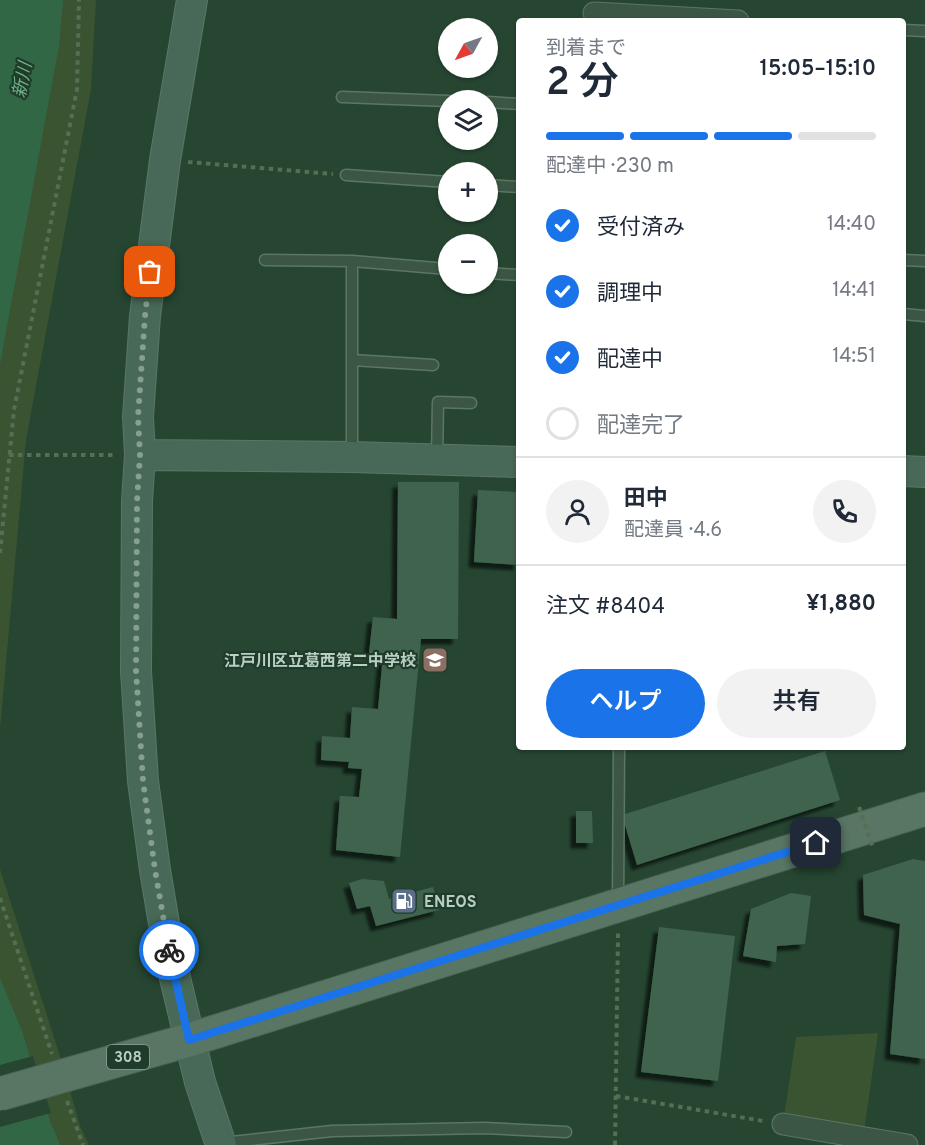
<!DOCTYPE html>
<html lang="ja">
<meta charset="utf-8">
<style>
:root{--surface:#fff;--page:#f2f2f3;--text:#1f2937;--muted:#747a83;--line:#e0e1e3;--accent:#1a73e8}
body{margin:0;font-family:Overpass,"Noto Sans JP",sans-serif;background:var(--page);color:var(--text);height:100vh;display:flex;flex-direction:column;font-size:22px;white-space:nowrap}
*{box-sizing:border-box;margin:0}
p{font-size:20px;color:var(--muted)}
.icon{flex:none;width:33px;height:33px;fill:none;stroke:currentColor;stroke-width:2;stroke-linecap:round;stroke-linejoin:round}
.map{position:relative;flex:1;overflow:hidden}
.side{position:absolute;left:516px;top:18px;width:390px;height:732px;display:flex;flex-direction:column;background:var(--surface);border-radius:6px;box-shadow:0 2px 4px #0004}
.side>*{flex:none}
.needle{width:39px;rotate:230deg}
.buttons{position:absolute;left:438px;top:18px;display:grid;gap:12px}
.buttons a{display:grid;place-items:center;width:60px;height:60px;border-radius:50%;background:var(--surface);box-shadow:0 2px 4px #0004;font-size:30px}
.pin{position:absolute;display:grid;place-items:center;width:51px;height:51px;color:#fff;margin:-26px;border-radius:12px;box-shadow:0 3px 9px #0006}
.courier{position:absolute;display:grid;place-items:center;width:60px;height:60px;margin:-30px;border:4px solid #1a73e8;border-radius:50%;background:#fff;color:#222;box-shadow:0 2px 8px #0007}
.summary em{font-style:normal;font-weight:600}
.summary div{display:flex;flex-direction:column-reverse}
.summary{display:flex;align-items:center;justify-content:space-between;height:102px;padding:0 30px}
h1{font-size:39px;font-weight:600;line-height:45px}
.bar{display:grid;grid-template-columns:repeat(4,1fr);gap:9px 6px;align-content:center;height:72px;padding:0 30px}
.bar i{height:8px;border-radius:4px;background:var(--line)}
.bar .current{background:var(--accent)}
.bar p{grid-column:span 4}
.line{display:flex;align-items:center;gap:15px;padding:0 30px;border-top:2px solid var(--line)}
.line div{flex:1}
.round{display:grid;place-items:center;flex:none;width:63px;height:63px;border-radius:32px;background:var(--page)}
ol{padding:0 30px;list-style:none}
li{display:flex;align-items:center;gap:18px;height:66px}
li p{margin-inline-start:auto}
li .icon{padding:6px;border-radius:50%;background:var(--accent);color:#fff;stroke-width:4}
li:last-child{color:var(--muted)}
li i{width:33px;height:33px;border:3px solid var(--line);border-radius:50%}
.action{display:flex;gap:12px;margin-top:auto;padding:12px 30px}
.action a{flex:1;height:69px;border-radius:36px;background:var(--accent);color:#fff;font-size:24px;font-weight:600;line-height:69px;text-align:center}
.action a+a{background:var(--page);color:var(--text)}
.map>svg:first-child{display:block}
.green{fill:#3a5432}
.water{fill:#326746}
.pier{fill:#264632}
.building{fill:#3f644d;filter:url(#shadow)}
.lines{fill:none;stroke-linecap:round;stroke-linejoin:round}
.lane-casing{stroke:#5c7666;stroke-width:13}
.street-casing{stroke:#5c7666;stroke-width:23}
.secondary-casing{stroke:#5c7666;stroke-width:32}
.primary-casing{stroke:#476252;stroke-width:35}
.path{stroke:#546f53;stroke-width:4;stroke-dasharray:4.5 4.5;stroke-linecap:butt}
.lane{stroke:#3b5645;stroke-width:10}
.street{stroke:#3b5645;stroke-width:21}
.secondary{stroke:#486957;stroke-width:30}
.primary{stroke:#597564;stroke-width:33}
.primary-bridge-casing{stroke:#476252;stroke-width:35;stroke-linecap:butt}
.path-bridge{stroke:#546f53;stroke-width:4;stroke-dasharray:4.5 4.5;stroke-linecap:butt}
.primary-bridge{stroke:#597564;stroke-width:33}
.done{stroke:#869f90;stroke-width:6;stroke-dasharray:0 10.8}
.route{stroke:#1a73e8;stroke-width:8}
.labels{text-anchor:middle;stroke-width:4.5;stroke-linejoin:round;paint-order:stroke}
.shield{fill:#1f3b2a;stroke:#8ba394;stroke-width:1.5}
.shield-label{font-size:15px;font-weight:bold;fill:#b9cfc2}
.poi-label{font-size:16px;font-weight:bold;fill:#b9cfc2;stroke:#1f3b2a;text-anchor:end}
.water-label{font-size:18px;font-style:italic;fill:#6fb088;stroke:#1f3b2a}
</style>
<div class="map">
<svg width="925" height="1145" viewBox="0 0 925 1145">
<defs>
<filter id="shadow"><feDropShadow dx="-5.5" dy="5.5" stdDeviation="1.5" flood-color="#0009"/></filter>
</defs>
<rect width="100%" height="100%" fill="#264632"/>
<!-- green -->
<path class="green" d="M0,0H96L91,89L26,440L0,729Z
M0,869L66,1075L0,1094Z
M878,1033L863,1138L783,1124L796,1037Z
M66,1076L80,1126L89,1145H0Z"/>
<!-- water -->
<path class="water" d="M0,0H63L59,46L0,364Z
M0,978L22,1031L50,1121L60,1145H0Z"/>
<!-- pier -->
<path class="pier" d="M33,1056L51,1113L0,1127V1065Z"/>
<!-- building -->
<path class="building" d="M398,482H459L458,639H421L400,857L336,850L340,796L359,797L362,769L348,768L349,762L321,760L322,736L350,738L352,707L378,709L383,655L369,653L373,617L397,619Z
M478,490L519,492V565L474,562Z
M825,751L840,800L637,865L622,815Z
M576,811H592L593,843H576Z
M913,859L925,861V1059L890,1054L900,924L864,915L863,875Z
M362,879L384,881L389,899L433,887L439,910L376,926L370,906L357,909L349,883Z
M791,893L811,896L805,944L777,946L776,962L743,956L751,909Z
M659,927L735,936L718,1081L641,1072Z"/>
<g class="lines">
<!-- lane casing -->
<g class="lane-casing">
<path id="lane" d="M903,30L925,31
M342,97L448,101
M488,102L519,104
M346,175L448,182
M488,185L519,187
M265,260L352,261L448,269
M903,260L925,261
M352,261V454
M488,273L519,275
M903,314L925,316
M352,360L433,365
M437,459L438,402L471,403
M618,901L619,747
M223,1143L332,1131L485,1128L566,1132"/>
</g>
<!-- street casing -->
<g class="street-casing">
<path id="street" d="M594,13L738,21
M783,1124L907,1145"/>
</g>
<!-- secondary casing -->
<g class="secondary-casing">
<path id="secondary" d="M192,0L165,160L145,316L138,417L140,455L137,501L136,671L143,781L155,870L169,953L200,1082L221,1145
M140,455L352,457L519,462
M903,471L925,472"/>
</g>
<!-- primary casing -->
<g class="primary-casing">
<path id="primary" d="M66,1075L189,1040L925,809"/>
</g>
<!-- path -->
<path class="path" d="M188,162L333,174
M9,455H116
M0,553L14,410L77,89L79,0
M0,898L52,1054
M616,1096L763,1121
M67,1101L83,1145
M615,1145L618,933"/>
<!-- lane -->
<use href="#lane" class="lane"/>
<!-- street -->
<use href="#street" class="street"/>
<!-- secondary -->
<use href="#secondary" class="secondary"/>
<!-- primary -->
<use href="#primary" class="primary"/>
<!-- primary-bridge casing -->
<g class="primary-bridge-casing">
<path id="primary-bridge" d="M0,1094L66,1075"/>
</g>
<!-- path-bridge -->
<path class="path-bridge" d="M859,807L873,848"/>
<!-- primary-bridge -->
<use href="#primary-bridge" class="primary-bridge"/>
</g>
<g class="lines">
<!-- done -->
<path class="done" d="M150,272L145,316L138,417L140,455L137,501L136,671L143,781L155,870L169,950"/>
<!-- route -->
<path class="route" d="M169,950L189,1040L816,843"/>
</g>
<!-- icons -->
<defs>
<g id="school-square" transform="scale(1.35)"><rect x="-9" y="-9" width="18" height="18" rx="4" fill="#8d6e63" stroke="#1f3b2a"/><path d="M0-5L7-2L0 1L-7-2ZM-4 1L0 2.5L4 1V4Q0 6-4 4Z" fill="#fff"/></g>
<g id="fuel-square" transform="scale(1.35)"><rect x="-9" y="-9" width="18" height="18" rx="4" fill="#5c6f8a" stroke="#1f3b2a"/><path d="M-5.5-6h7V0h2V4h1.3V-2.5L3-4.5l.8-.8L6-3V5H2.5V1h-1V6h-7ZM-4.2-4.7v3.2H.2V-4.7Z" fill="#fff"/></g>
</defs>
<g fill-rule="evenodd">
<use href="#school-square" x="435" y="660"/>
<use href="#fuel-square" x="404" y="901"/>
</g>
<g class="labels">
<!-- shield labels -->
<rect class="shield" x="107" y="1045" width="42" height="24" rx="4.5"/>
<g class="shield-label">
<text x="128" y="1062">308</text>
</g>
<!-- poi labels -->
<g class="poi-label">
<text x="416" y="666">江戸川区立葛西第二中学校</text>
<text x="424" y="907" text-anchor="start">ENEOS</text>
</g>
<!-- water labels -->
<g class="water-label">
<text transform="translate(22 80) rotate(-79)" y="6">新川</text>
</g>
</g>
</svg>
<div class="buttons">
<a><svg class="needle" viewBox="-14 -14 28 28"><path d="M0-13l5 13h-10z" fill="#e53935"/><path d="M0 13l5-13h-10z" fill="#747a83"/></svg></a>
<a><svg class="icon" aria-label="layers" viewBox="0 0 24 24"><path d="M12 4l9 5-9 5-9-5zM3 14l9 5 9-5"/></svg></a>
<a>+</a>
<a>−</a>
</div>
<div class="pin" style="left:150px;top:272px;background:#ea580c"><svg class="icon" aria-label="bag" viewBox="0 0 24 24"><path d="M5 8h14l-1 12H6zM9 8a3 3 0 0 1 6 0"/></svg></div>
<div class="pin" style="left:816px;top:843px;background:#1f2937"><svg class="icon" aria-label="home" viewBox="0 0 24 24"><path d="M3 11l9-7 9 7M6 9v11h12V9"/></svg></div>
<div class="courier" style="left:169px;top:950px"><svg class="icon" aria-label="bike" viewBox="0 0 24 24"><circle cx="6" cy="16" r="4"/><circle cx="18" cy="16" r="4"/><path d="M6 16l4-8h5l3 8M10 8l3 8H6M13 5h3"/></svg></div>
<section class="side">
<div class="summary"><div><h1>2 分</h1><p>到着まで</p></div><em>15:05–15:10</em></div>
<div class="bar"><i class="current"></i><i class="current"></i><i class="current"></i><i></i><p>配達中 · 230 m</p></div>
<ol>
<li><svg class="icon" aria-label="check" viewBox="0 0 24 24"><path d="M5 12l5 5 9-10"/></svg>受付済み<p>14:40</p></li>
<li><svg class="icon" aria-label="check" viewBox="0 0 24 24"><path d="M5 12l5 5 9-10"/></svg>調理中<p>14:41</p></li>
<li><svg class="icon" aria-label="check" viewBox="0 0 24 24"><path d="M5 12l5 5 9-10"/></svg>配達中<p>14:51</p></li>
<li><i></i>配達完了</li>
</ol>
<div class="line" style="height:108px"><a class="round"><svg class="icon" aria-label="person" viewBox="0 0 24 24"><circle cx="12" cy="8" r="4"/><path d="M4 21q1-7 8-7t8 7"/></svg></a><div><b>田中</b><p>配達員 · 4.6</p></div><a class="round"><svg class="icon" aria-label="phone" viewBox="0 0 24 24"><path d="M5 4h4l2 5-3 2q2 4 5 5l2-3 5 2v4C11 20 4 13 5 4z"/></svg></a></div>
<div class="line" style="height:78px"><div>注文 #8404</div><b>¥1,880</b></div>
<div class="action"><a>ヘルプ</a><a>共有</a></div>
</section>
</div>
